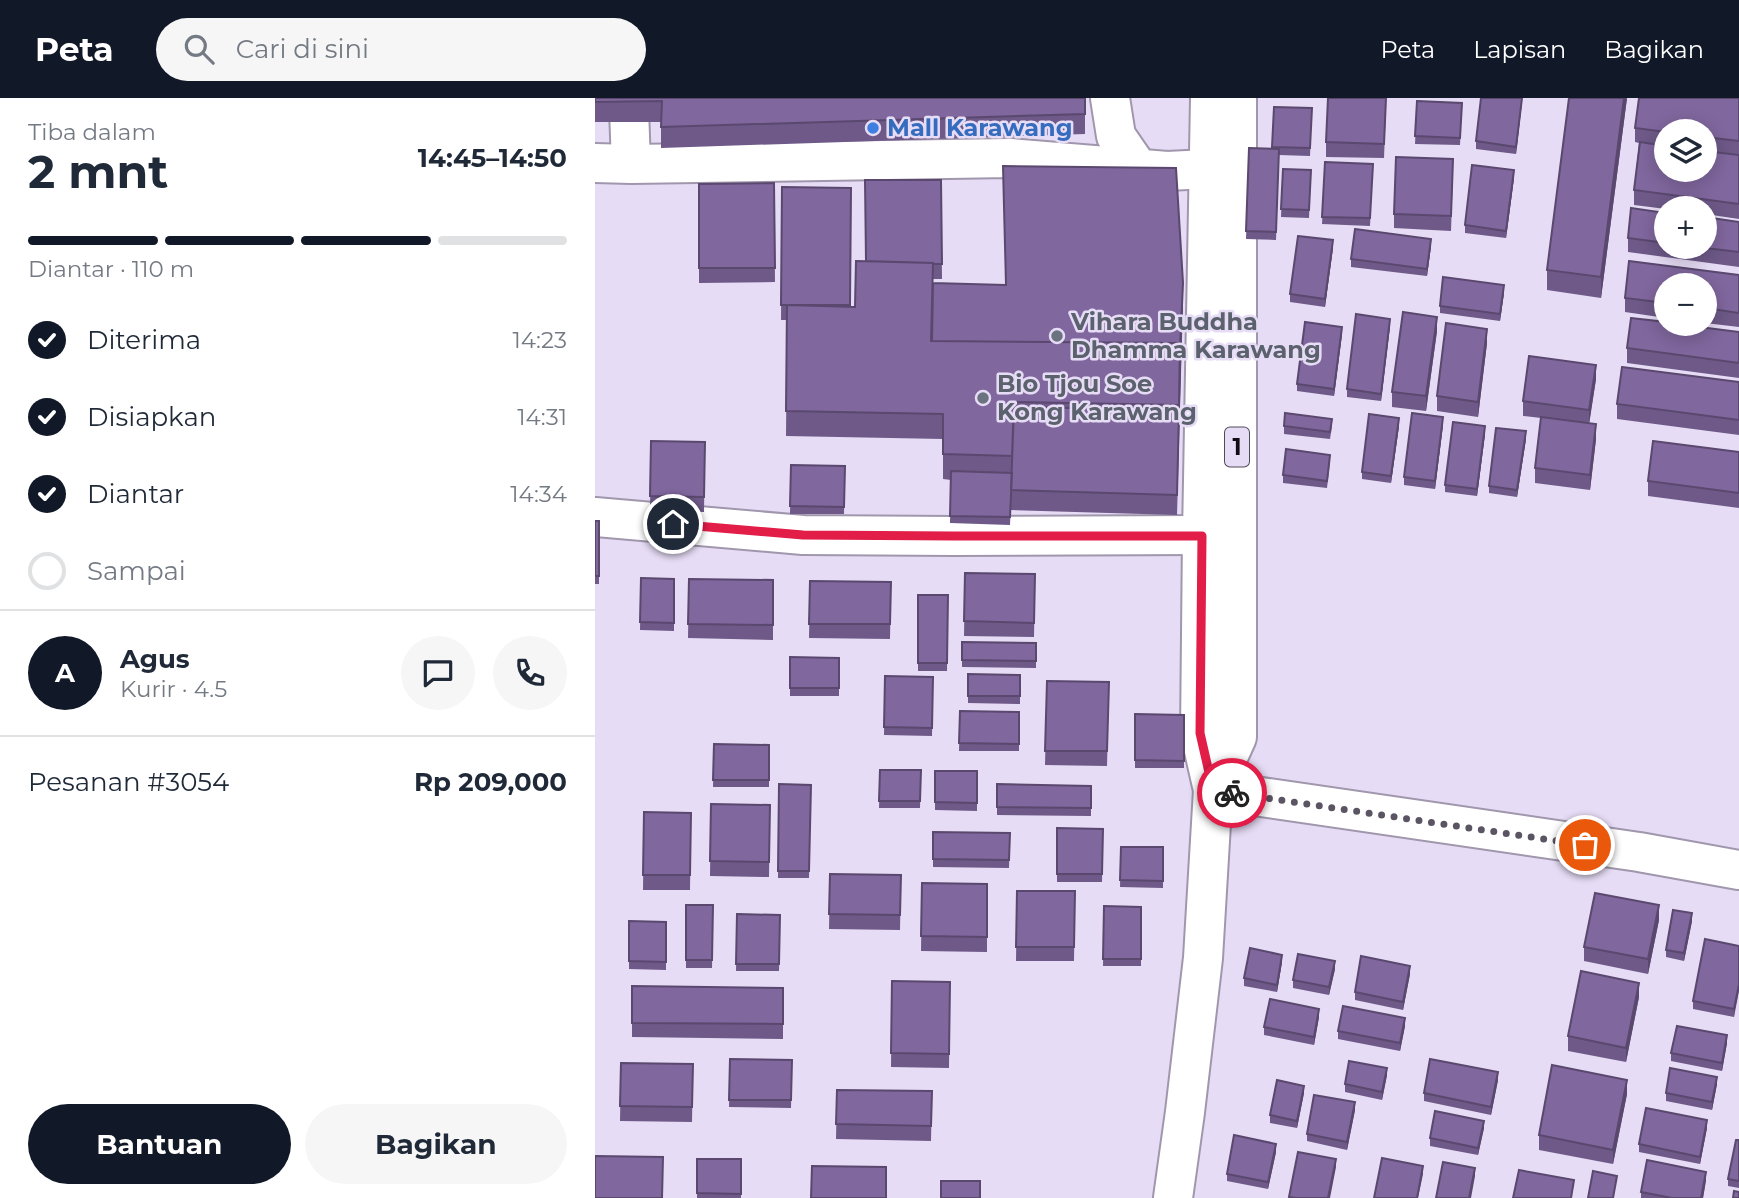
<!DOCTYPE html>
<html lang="id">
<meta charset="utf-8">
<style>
:root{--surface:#fff;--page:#f6f6f7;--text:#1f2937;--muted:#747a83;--line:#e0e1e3;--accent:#111827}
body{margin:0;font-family:Montserrat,sans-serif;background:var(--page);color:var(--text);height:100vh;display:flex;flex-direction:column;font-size:26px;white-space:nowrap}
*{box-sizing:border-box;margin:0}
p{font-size:23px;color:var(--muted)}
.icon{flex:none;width:38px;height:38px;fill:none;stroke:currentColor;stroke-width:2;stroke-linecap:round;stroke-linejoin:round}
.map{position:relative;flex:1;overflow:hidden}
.panel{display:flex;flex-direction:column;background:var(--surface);width:595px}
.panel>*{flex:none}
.tools{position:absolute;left:1059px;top:21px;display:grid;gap:14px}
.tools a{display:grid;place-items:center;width:63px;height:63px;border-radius:50%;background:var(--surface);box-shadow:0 4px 18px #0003;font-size:35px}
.pin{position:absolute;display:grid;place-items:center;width:60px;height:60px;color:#fff;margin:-30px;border:4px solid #fff;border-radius:50%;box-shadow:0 2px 7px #0007}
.courier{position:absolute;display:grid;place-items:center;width:70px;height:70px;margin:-35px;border:5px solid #e11d48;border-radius:50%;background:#fff;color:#222;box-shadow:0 2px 9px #0007}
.overview em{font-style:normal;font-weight:700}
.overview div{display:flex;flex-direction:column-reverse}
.overview{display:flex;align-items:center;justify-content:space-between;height:119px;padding:0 28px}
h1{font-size:46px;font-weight:700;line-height:52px}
.bar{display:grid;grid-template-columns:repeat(4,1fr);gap:10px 7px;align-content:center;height:84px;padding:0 28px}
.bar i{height:9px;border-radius:5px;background:var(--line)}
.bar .selected{background:var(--accent)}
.bar p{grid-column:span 4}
.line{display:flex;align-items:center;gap:18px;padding:0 28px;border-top:2px solid var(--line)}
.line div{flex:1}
.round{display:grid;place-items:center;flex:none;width:74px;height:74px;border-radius:37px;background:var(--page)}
ol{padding:0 28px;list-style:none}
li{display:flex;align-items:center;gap:21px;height:77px}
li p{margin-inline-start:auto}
li .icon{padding:7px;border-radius:50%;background:var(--accent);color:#fff;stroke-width:4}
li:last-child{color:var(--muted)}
li i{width:38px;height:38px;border:4px solid var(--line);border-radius:50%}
.cta{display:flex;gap:14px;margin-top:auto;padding:14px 28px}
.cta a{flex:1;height:80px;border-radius:42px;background:var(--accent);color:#fff;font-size:28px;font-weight:700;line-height:80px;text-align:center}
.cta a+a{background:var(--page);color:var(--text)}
header{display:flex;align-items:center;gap:42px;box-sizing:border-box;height:98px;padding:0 35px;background:var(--accent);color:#fff}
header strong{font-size:33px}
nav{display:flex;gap:38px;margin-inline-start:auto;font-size:24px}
.search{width:490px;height:63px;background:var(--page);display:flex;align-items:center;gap:18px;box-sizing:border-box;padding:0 24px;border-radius:38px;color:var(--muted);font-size:26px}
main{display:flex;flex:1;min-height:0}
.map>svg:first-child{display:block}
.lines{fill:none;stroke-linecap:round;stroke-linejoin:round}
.minor-casing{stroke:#a097ad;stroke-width:42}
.major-casing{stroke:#a097ad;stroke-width:42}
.minor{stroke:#fff;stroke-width:38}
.major{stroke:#fff;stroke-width:38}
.wall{fill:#6e5988;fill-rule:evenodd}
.shaded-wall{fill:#5a486f}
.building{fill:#80679e;stroke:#5a486f;stroke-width:2}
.done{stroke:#5b5563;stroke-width:7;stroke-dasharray:0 12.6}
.route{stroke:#e11d48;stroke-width:9}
.shop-dot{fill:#3f7fe0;stroke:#e6dcf5;stroke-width:2.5}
.worship-dot{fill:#6b7280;stroke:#e6dcf5;stroke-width:2.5}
.labels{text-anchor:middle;stroke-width:5;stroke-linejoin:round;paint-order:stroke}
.shield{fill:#e6dcf5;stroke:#504a58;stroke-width:2}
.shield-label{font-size:23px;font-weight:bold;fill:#100c14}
.shop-label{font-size:24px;font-weight:bold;fill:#366cbe;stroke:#e6dcf5;text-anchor:start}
.worship-label{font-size:24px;font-weight:bold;fill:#5b616d;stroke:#e6dcf5;text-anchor:start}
</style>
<header>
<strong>Peta</strong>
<div class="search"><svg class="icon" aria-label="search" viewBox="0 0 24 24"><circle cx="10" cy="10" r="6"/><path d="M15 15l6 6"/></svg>Cari di sini</div>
<nav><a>Peta</a><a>Lapisan</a><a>Bagikan</a></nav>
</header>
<main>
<section class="panel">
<div class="overview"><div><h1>2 mnt</h1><p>Tiba dalam</p></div><em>14:45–14:50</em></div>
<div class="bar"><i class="selected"></i><i class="selected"></i><i class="selected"></i><i></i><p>Diantar · 110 m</p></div>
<ol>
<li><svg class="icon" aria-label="check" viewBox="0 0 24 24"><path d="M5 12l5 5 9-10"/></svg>Diterima<p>14:23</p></li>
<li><svg class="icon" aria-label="check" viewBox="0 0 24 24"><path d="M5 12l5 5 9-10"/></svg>Disiapkan<p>14:31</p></li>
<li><svg class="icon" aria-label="check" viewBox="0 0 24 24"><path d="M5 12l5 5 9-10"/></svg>Diantar<p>14:34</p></li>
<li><i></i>Sampai</li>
</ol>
<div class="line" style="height:126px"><b class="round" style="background:var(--accent);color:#fff">A</b><div><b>Agus</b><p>Kurir · 4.5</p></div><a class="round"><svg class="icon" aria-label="chat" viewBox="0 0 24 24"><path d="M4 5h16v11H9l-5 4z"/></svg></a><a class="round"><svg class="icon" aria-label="phone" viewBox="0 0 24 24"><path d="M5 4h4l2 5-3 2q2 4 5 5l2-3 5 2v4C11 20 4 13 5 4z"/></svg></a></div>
<div class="line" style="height:91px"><div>Pesanan #3054</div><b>Rp 209,000</b></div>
<div class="cta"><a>Bantuan</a><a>Bagikan</a></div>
</section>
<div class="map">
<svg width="1144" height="1100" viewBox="0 0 1144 1100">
<rect width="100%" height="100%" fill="#e6dcf5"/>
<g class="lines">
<!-- minor casing -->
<g class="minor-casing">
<path id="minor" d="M515,0L521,38L543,70
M34,11L36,66
M0,65L36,66L415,60L572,73L613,71
M0,419L208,437L359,438L607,437
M618,692L1044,754L1144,772"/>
</g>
<!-- major casing -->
<g class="major-casing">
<path id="major" d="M618,692L642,639V0
M578,1100L590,1014L608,860L618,692L605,635L607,437L615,0"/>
</g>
<!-- minor -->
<use href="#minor" class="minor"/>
<!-- major -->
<use href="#major" class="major"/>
</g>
<!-- wall -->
<path class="wall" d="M0,0H490V36L66,50V24H0Z
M974,0H1032L1006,200L952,192V172Z
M1144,0V121L1110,116V110H1071V111L1039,107V92L1044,45L1040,44V30ZM1071,33H1110V72H1071Z
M822,3L867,5L865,47L820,46Z
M927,4L921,56L881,51V43Z
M679,9L717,10L715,58L684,57L681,142L651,141L654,50L677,51Z
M791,9L789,60L731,59V44Z
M730,64L778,66L775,128L727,126Z
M408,68L588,205L582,417L416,412V405L415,427L355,425L356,382L348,381V341L191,338L192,222H186L187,89L256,90L255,209H260L271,163L346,82L347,181H338V185L411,187Z
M688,71L716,72L714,120L686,119Z
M858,76L856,133L799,130V116Z
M919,80L911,140L870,135V127Z
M179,85L180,184L104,185V86Z
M1071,115V149H1110L1144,124V169L1033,154V140Z
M836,148L832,178L756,169V161Z
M738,150L730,209L695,204V196Z
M1034,163L1144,177V229L1110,225V187H1071V220L1030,214V200Z
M909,195L905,223L845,215V208Z
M795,228L786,303L752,299V291Z
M842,233L831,313L797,309V294Z
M1144,234V280L1032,265V250Z
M747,236L739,298L702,293V286Z
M892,245L883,319L842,313V298Z
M1001,281L994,325L1001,341L995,392L940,385V370L946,320L928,318V303Z
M1144,284V337L1022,321V306Z
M848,327L840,391L809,387V379Z
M689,328H737L735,341L689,336Z
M804,328L796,385L767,381V374Z
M890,336L882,398L850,394V387Z
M931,341L922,399L894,395V388Z
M56,343L110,344L109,414L55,413Z
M1144,354V410L1053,398V383Z
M735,364L732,390L688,385V377Z
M196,367L250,368L249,416H195Z
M0,423H4V486H0Z
M370,475L440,476L439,539L369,538Z
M46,480L79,481V533L45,532Z
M94,481L178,482V542L93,540Z
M215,483L296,484L295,541L214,540Z
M323,497H353L352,573H323Z
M367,544L441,545V570L367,569Z
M195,559L244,560V598H195Z
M373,576L425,577V606L373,605Z
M290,578L338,579L337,638L289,637Z
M452,583L514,584L512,668L450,667Z
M365,613L424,614V653H364Z
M540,616L589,617V670H540Z
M119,646L174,647V689H118Z
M285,672H326L325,710H284Z
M340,673H382V713L340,712Z
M184,686L216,687L214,780H183Z
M402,686L496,688V718L402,717Z
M116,706L175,707L174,779L115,778Z
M49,714L96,715L95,792H48Z
M462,730L508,731L507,784H462Z
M338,734L415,735L414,770L338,769Z
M526,749H568V790L525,789Z
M235,776L306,777L305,832L234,831Z
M327,785L392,786V854L326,853Z
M422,793H480L479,863H421Z
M91,807H118L117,870H91Z
M509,808L546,809V868H508Z
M142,816L185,817L184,873H141Z
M1064,822L1053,876L989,863V849Z
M34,823L71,824V872L34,871Z
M1097,823L1089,863L1071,859V852Z
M1144,848L1139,919L1098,911V903Z
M687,864L682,894L649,888V880Z
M740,871L734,897L698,890V882Z
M815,876L808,912L760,902V894Z
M297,883L355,884L354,970L296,969Z
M37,888L188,890V941L37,939Z
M1044,899L1031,964L973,953V938Z
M724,919L719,947L669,937V929Z
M810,928L805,953L743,941V933Z
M1132,945L1127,973L1076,963V955Z
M135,961L197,962L196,1010L134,1009Z
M26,965L98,966L97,1024L25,1023Z
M792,977L787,1002L750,994V986Z
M903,982L896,1017L829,1003V995Z
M1122,986L1117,1012L1071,1003V995Z
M242,992L337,993L336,1043L241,1041Z
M709,995L702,1030L675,1025V1017Z
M1032,996L1018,1066L944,1052V1037Z
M760,1012L752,1052L712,1043V1036Z
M889,1030L883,1057L835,1048V1040Z
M1112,1030L1105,1066L1044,1054V1046Z
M1144,1042V1090L1133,1088V1081Z
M681,1054L673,1091L632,1083V1076Z
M102,1061H146V1100H102Z
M1111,1082L1108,1100H1046V1094Z"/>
<!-- shaded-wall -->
<path class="shaded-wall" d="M927,0V4L921,56V49Z
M1029,0H1032L1006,200V179Z
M919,72V80L911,140V133Z
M836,141V148L832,178V171Z
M738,142V150L730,209V201Z
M588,185V205L584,332V307Z
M909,187V195L905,223V216Z
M842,219V233L831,313V298Z
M795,221V228L786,303V296Z
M747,229V236L739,298V291Z
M892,231V245L883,319V304Z
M1001,267V281L994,327V312Z
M848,319V327L840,391V383Z
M804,320V328L796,385V378Z
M1001,326V341L995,392V377Z
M890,328V336L882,398V391Z
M931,333V341L922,399V392Z
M1064,807V822L1053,876V861Z
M1097,815V823L1089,863V855Z
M687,857V864L682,894V887Z
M740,863V871L734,897V889Z
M815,868V876L808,912V904Z
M1044,885V899L1031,964V950Z
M1144,886V893L1139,919V911Z
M724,911V919L719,947V939Z
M810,920V928L805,953V945Z
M1132,937V945L1127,973V965Z
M792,970V977L787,1002V994Z
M903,974V982L896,1017V1009Z
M1122,979V986L1117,1012V1004Z
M1032,982V996L1018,1066V1052Z
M709,988V995L702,1030V1023Z
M760,1004V1012L752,1052V1044Z
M1112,1022V1030L1105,1066V1059Z
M889,1023V1030L883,1057V1050Z
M681,1046V1054L673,1091V1084Z
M741,1061V1069L735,1100H733Z
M828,1068V1076L823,1100H822Z
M880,1070V1078L876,1100H874Z
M1111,1074V1082L1108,1100H1106Z"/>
<!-- building -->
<path class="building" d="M0,0H490V16L66,29L67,3L0,4Z
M733,0H791L789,46L731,44Z
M886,0H927L921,49L881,43Z
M974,0H1029L1006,179L952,172Z
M1044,0H1144V43L1110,39V33L1071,34L1040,30Z
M822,3L867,5L865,40L820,38Z
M679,9L717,10L715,50L677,49Z
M1045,44L1071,48V72H1110V53L1144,57V106L1039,92Z
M654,50L684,51L681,134L651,133Z
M801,59L858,61L856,118L799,116Z
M730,64L778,66L775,120L727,119Z
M877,67L919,72L911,133L870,127Z
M408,68L581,70L588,185L585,250V245L337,243L338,185L411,187Z
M688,71L716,72L714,112L686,111Z
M270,82H346L347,166H338V165L271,163Z
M179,85L180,170H104V86Z
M187,89L256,90L255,207H186Z
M1036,110L1071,115V145L1033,140Z
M1110,119L1144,124V154L1102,149H1110Z
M760,131L836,141L832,171L756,161Z
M703,138L738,142L730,201L695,196Z
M261,163L338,165L336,243L585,245L584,307L419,304L417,358L348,356V316L191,313L192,207L260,209Z
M1034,163L1144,177V215L1110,210V187H1071V205L1030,200Z
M848,179L909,187L905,216L845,208Z
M808,214L842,219L831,298L797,294Z
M761,216L795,221L786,296L752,291Z
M1036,220L1071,224V226H1081L1144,234V265L1032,250Z
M710,224L747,229L739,291L702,286Z
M851,225L892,231L883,304L842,298Z
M934,258L1001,267L994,312L928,303Z
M1027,269L1144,284V322L1022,306Z
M419,309L584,312L582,397L416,392Z
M690,315L737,321L735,334L689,328Z
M817,315L848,319L840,383L809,379Z
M774,316L804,320L796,378L767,374Z
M946,319L1001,326L995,377L940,370Z
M858,324L890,328L882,391L850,387Z
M901,330L931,333L922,392L894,388Z
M56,343L110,344L109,399L55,398Z
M1058,343L1144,354V395L1053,383Z
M691,351L735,357L732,383L688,377Z
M196,367L250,368L249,409L195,408Z
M356,373L417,375L415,419L355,418Z
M0,423H4V478H0Z
M370,475L440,476L439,525L369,523Z
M46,480L79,481V525L45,524Z
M94,481L178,482V527L93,526Z
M215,483L296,484L295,526H214Z
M323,497H353L352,565H323Z
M367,544L441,545V563L367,562Z
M195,559L244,560V590H195Z
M373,576L425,577V598H373Z
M290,578L338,579L337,630L289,629Z
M452,583L514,584L512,653H450Z
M365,613L424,614V646L364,645Z
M540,616L589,617V663L540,662Z
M119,646L174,647V682H118Z
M285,672H326L325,703H284Z
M340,673H382V705L340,704Z
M184,686L216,687L214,773H183Z
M402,686L496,688V710L402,709Z
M116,706L175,707L174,764L115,763Z
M49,714L96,715L95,777H48Z
M462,730L508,731L507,776H462Z
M338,734L415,735L414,762L338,761Z
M526,749H568V783L525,782Z
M235,776L306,777L305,817L234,816Z
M327,785L392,786V839L326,838Z
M422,793H480L479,849H421Z
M1000,795L1064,807L1053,861L989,849Z
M91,807H118L117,862H91Z
M509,808L546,809V861H508Z
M1078,812L1097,815L1089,855L1071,852Z
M142,816L185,817L184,866H141Z
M34,823L71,824V864L34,863Z
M1110,841L1144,848V886L1139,911L1098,903Z
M655,850L687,857L682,887L649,880Z
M703,856L740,863L734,889L698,882Z
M766,858L815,868L808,904L760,894Z
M986,873L1044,885L1031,950L973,938Z
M297,883L355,884L354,956L296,955Z
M37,888L188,890V926L37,925Z
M675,901L724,911L719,939L669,929Z
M748,908L810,920L805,945L743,933Z
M1082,928L1132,937L1127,965L1076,955Z
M135,961L197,962L196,1002H134Z
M835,961L903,974L896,1009L829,995Z
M754,963L792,970L787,994L750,986Z
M26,965L98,966L97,1009L25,1008Z
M957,967L1032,982L1018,1052L944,1037Z
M1075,970L1122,979L1117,1004L1071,995Z
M682,982L709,988L702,1023L675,1017Z
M242,992L337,993L336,1028L241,1026Z
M719,997L760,1004L752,1044L712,1036Z
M1051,1010L1112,1022L1105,1059L1044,1046Z
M840,1013L889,1023L883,1050L835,1040Z
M639,1037L681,1046L673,1084L632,1076Z
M1141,1042H1144V1083L1133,1081Z
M703,1054L741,1061L733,1100H701L694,1099Z
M0,1058L68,1059L67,1100H0Z
M787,1060L828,1068L822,1100H779Z
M102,1061H146V1096L102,1095Z
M1052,1062L1111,1074L1106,1100H1077L1046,1094Z
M848,1064L880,1070L874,1100H841Z
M217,1068L291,1069V1100H216Z
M924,1072L979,1082L976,1100H918Z
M998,1073L1022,1078L1018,1100H993Z
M346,1083H385V1100H346Z
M1139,1093L1144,1094V1100H1138Z"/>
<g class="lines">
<!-- done -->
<path class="done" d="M637,695L990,747"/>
<!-- route -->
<path class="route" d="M78,426L208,437L359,438H607L605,635L618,692L637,695"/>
</g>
<!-- markers -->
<circle class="shop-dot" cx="278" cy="30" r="7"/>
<g class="worship-dot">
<circle cx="462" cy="238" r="7"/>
<circle cx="388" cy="300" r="7"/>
</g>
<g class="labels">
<!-- shield labels -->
<rect class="shield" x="630" y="329.5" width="24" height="39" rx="5"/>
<g class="shield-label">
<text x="642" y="357">1</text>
</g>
<!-- shop labels -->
<g class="shop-label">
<text x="292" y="38">Mall Karawang</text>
</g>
<!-- worship labels -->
<g class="worship-label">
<text x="476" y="232">Vihara Buddha<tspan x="476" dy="28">Dhamma Karawang</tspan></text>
<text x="402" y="294">Bio Tjou Soe<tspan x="402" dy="28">Kong Karawang</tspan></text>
</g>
</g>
</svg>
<div class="tools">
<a><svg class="icon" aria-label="layers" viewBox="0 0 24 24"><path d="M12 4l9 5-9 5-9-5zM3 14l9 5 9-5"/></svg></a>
<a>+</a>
<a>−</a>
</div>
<div class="pin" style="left:990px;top:747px;background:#ea580c"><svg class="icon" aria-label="bag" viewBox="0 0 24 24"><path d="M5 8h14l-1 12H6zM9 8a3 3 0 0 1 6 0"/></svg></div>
<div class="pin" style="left:78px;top:426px;background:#1f2937"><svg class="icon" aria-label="home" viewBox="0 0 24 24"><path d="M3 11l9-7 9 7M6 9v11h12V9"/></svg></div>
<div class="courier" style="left:637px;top:695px"><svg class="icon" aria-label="bike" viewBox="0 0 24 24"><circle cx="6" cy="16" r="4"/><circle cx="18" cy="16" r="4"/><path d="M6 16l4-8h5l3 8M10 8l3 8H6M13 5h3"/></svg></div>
</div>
</main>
